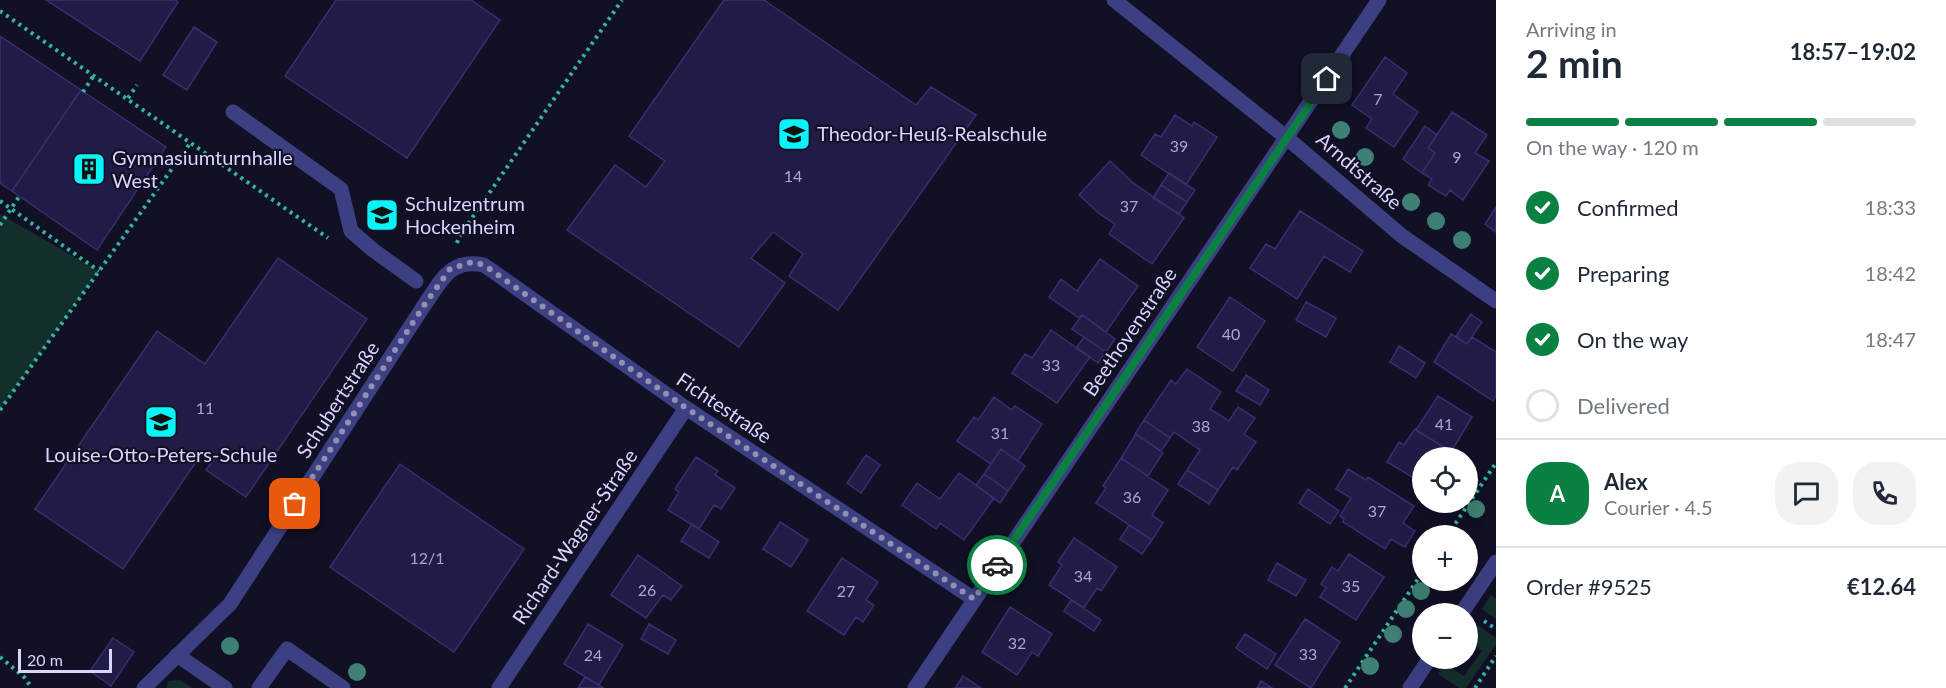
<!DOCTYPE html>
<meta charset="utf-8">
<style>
:root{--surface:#fff;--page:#f2f2f3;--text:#1f2937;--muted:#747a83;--line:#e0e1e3;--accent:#0b8043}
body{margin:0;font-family:Lato,sans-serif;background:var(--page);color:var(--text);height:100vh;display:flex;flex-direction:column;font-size:22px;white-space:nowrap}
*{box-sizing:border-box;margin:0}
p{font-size:20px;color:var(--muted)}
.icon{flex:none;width:33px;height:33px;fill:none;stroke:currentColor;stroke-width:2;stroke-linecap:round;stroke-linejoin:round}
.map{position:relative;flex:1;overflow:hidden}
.drawer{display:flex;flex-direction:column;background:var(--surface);width:450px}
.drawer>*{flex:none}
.tools{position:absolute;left:1412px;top:447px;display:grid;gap:12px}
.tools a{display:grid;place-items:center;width:66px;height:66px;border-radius:50%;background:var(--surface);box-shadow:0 6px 24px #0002;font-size:30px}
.scale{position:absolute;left:18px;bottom:15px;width:94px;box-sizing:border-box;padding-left:6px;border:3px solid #d6d5fe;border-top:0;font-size:16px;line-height:21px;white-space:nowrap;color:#d6d5fe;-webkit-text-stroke:4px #111025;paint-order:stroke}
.pin{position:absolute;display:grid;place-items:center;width:51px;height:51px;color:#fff;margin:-26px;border-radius:12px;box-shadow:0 3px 9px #0006}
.courier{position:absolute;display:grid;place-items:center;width:60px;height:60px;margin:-30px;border:4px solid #0b8043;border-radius:50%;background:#fff;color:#222;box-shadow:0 2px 8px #0007}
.summary em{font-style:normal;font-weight:700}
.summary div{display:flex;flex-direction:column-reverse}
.summary{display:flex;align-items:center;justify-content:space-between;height:102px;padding:0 30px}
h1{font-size:39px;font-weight:700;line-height:45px}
.bar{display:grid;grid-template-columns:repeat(4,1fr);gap:9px 6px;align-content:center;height:72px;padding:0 30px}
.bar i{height:8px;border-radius:4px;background:var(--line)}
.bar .active{background:var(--accent)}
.bar p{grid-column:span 4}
.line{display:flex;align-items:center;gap:15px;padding:0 30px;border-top:2px solid var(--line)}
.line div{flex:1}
.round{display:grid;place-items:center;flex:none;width:63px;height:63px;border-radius:24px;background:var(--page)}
ol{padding:0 30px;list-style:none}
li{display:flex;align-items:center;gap:18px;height:66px}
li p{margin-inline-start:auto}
li .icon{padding:6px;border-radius:50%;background:var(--accent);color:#fff;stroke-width:4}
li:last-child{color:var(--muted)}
li i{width:33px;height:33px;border:3px solid var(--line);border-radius:50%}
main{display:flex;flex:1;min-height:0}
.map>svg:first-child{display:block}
.green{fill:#132f2c}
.building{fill:#211c46;stroke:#362f71;stroke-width:1.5}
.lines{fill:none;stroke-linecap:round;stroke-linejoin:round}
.path{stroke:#33b4a1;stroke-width:4;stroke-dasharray:3 4.5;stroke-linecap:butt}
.minor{stroke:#3c4083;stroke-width:15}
.tree{fill:#3e8073}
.done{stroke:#9190b2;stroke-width:6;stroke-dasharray:0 10.8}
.route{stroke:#0b8043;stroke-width:8}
.labels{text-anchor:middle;stroke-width:4.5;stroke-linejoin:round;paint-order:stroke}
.number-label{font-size:16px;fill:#a9a7d0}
.poi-label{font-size:20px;fill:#d6d5fe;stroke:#111025;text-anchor:start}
.street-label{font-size:20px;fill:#d6d5fe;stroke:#111025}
</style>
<main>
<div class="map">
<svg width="1496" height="688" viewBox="0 0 1496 688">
<rect width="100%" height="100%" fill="#111025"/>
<!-- green -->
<path class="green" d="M0,214L99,271L0,410Z
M1491,595L1496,599V619L1482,609Z
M1473,622L1496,638V644L1466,688H1459L1438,674L1444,664L1464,676L1482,651L1467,640V631Z
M179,680L193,688H167L168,681Z"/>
<!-- building -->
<path class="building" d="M46,0H176L178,2L140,61Z
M336,0H471L500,20L407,158L285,76Z
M724,0H764L916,105L931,87L976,115L838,310L789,276L803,254L773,232L751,258L785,283L739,347L567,230L615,165L646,187L665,161L629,136Z
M194,27L217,42L187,90L163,75Z
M0,36L81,90L12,191L0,183Z
M1385,57L1407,73L1393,94L1418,112L1394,147L1366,128L1372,119L1352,105Z
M81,90L166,147L97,250L12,191Z
M1452,112L1487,135L1475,153L1489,161L1463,200L1450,190L1446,196L1428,185L1432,179L1422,173L1435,153L1428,148Z
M1175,115L1192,126L1194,122L1217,137L1186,185L1141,155L1155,134L1161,137Z
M1425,126L1437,135L1428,148L1435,153L1422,173L1403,159Z
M1110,161L1132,182L1184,218L1152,264L1109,234L1115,224L1101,215L1079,195Z
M1169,173L1195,190L1187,202L1161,185Z
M1161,185L1187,202L1179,214L1153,198Z
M1496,207V232L1485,224Z
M1300,211L1363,251L1350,272L1324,256L1297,299L1250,268L1266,244L1275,249Z
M278,258L367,319L246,497L206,470L213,460L202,453L123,569L35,509L157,331L205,364Z
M1100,259L1138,286L1106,332L1082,315L1079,318L1049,297L1061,279L1077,291Z
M1230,297L1265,321L1233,371L1197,347Z
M1306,302L1336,318L1326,337L1296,320Z
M1471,314L1482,322L1467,344L1456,336Z
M1082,315L1115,339L1106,352L1072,329Z
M1051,330L1090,357L1057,403L1012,373L1025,354L1032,358Z
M1451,334L1467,344L1472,337L1496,352V395L1493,401L1434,362Z
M1084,337L1106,352L1098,363L1076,348Z
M1399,346L1425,363L1416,378L1390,362Z
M1187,369L1221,392L1210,409L1229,421L1238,407L1255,418L1244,434L1256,442L1237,470L1233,467L1218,490L1187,470L1200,450L1174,432L1170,438L1144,420L1171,380L1176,384Z
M1246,375L1269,390L1260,405L1236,391Z
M1438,396L1472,417L1451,452L1416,430Z
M994,397L1012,410L1015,406L1042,424L1018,461L1001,449L991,464L957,441L974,417L978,420Z
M1144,420L1170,438L1161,451L1135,434Z
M1415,429L1451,452L1447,458H1422V483L1387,462L1399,442L1404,445Z
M1136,434L1163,453L1148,476L1121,458Z
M1001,449L1025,466L1008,491L984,474Z
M866,455L880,465L861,493L847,483Z
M696,457L718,471L715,475L735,488L721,509L714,505L699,529L668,510L679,492L675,489Z
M1121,458L1168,490L1152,515L1163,523L1152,540L1096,503L1106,488L1103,486Z
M400,464L524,549L454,652L330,567Z
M1348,469L1366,480L1368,477L1414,506L1403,523L1415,531L1405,547L1391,539L1385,549L1343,522L1344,519L1340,516L1351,498L1336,489Z
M1187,470L1218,490L1209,504L1178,484Z
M959,473L994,498L964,540L940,523L936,529L902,505L917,483L940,499Z
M984,474L1008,491L1000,503L976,485Z
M1308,489L1339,511L1330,524L1299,503Z
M780,522L808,540L791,567L763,549Z
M692,524L719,542L709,558L681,541Z
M1129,525L1152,540L1142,554L1120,539Z
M1074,538L1117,567L1101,591L1097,588L1084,608L1049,585L1062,565L1058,562Z
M1349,554L1384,577L1356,620L1320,597L1326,588L1321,584L1332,567L1338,571Z
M638,555L682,586L671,600L663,595L646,618L611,595Z
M842,558L878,582L866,600L874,605L863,622L856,617L844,635L807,611Z
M1277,563L1306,580L1296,596L1268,580Z
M1071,600L1101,620L1094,631L1064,611Z
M1010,607L1052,634L1038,656L1032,652L1017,675L982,652Z
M1305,619L1340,642L1311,688L1275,665Z
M588,624L623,645L599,685L564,664Z
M649,624L676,640L668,654L641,639Z
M1245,634L1276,654L1267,669L1236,648Z
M113,638L134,652L111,686L90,671Z
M963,676L981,688H955Z
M585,677L599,685L603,688H578Z
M1261,681L1272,688H1257Z"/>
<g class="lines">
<!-- path -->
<path class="path" d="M0,11L328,238
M83,92L94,75
M128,98L137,85
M0,201L99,271
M0,225L19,197
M457,243L459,237L622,0
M0,410L191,142
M1447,536L1496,463
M1484,621L1496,629
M0,657L24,677L32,688
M1345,688L1422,573
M1475,688L1496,656"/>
<!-- minor -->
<path class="minor" d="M1114,0L1287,138L1402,236L1496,301
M233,112L341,189L351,231L373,250L416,281
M1461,614L1496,562
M177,655L225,688
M144,688L230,604L425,304C442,280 450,258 484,265L686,408L974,599
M259,688L287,649L343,688
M499,688L686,408
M915,688L1379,0
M1410,688L1430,658"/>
</g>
<!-- trees -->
<g class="tree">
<circle cx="1341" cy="130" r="9"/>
<circle cx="1365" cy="157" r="9"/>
<circle cx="1411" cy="202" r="9"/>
<circle cx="1436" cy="221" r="9"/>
<circle cx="1462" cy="240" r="9"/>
<circle cx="1476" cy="509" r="9"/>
<circle cx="1421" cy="591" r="9"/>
<circle cx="1406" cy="609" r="9"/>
<circle cx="1393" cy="634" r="9"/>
<circle cx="230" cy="646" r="9"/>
<circle cx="1370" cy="666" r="9"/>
<circle cx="357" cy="672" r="9"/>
</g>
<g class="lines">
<!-- done -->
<path class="done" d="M295,504L425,304L450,269L472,262L484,265L686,408L974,599L997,565"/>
<!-- route -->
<path class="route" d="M997,565L1327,79"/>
</g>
<!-- icons -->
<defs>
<g id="school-square" transform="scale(1.725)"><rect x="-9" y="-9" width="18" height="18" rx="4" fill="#08f4f7" stroke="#111025"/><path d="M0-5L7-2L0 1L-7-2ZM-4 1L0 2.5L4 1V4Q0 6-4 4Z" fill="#111"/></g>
<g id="building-square" transform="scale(1.725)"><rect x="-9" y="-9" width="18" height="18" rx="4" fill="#08f4f7" stroke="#111025"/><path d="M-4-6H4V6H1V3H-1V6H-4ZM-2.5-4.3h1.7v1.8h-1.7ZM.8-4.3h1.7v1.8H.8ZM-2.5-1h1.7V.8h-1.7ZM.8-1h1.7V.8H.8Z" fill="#111"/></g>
</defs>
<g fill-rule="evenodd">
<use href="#school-square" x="794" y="134"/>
<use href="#building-square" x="89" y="169"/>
<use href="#school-square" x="382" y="215"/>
<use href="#school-square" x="161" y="422"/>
</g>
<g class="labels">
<!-- number labels -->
<g class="number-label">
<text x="1378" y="105">7</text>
<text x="1179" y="152">39</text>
<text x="1457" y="163">9</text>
<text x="793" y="182">14</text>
<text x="1129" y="212">37</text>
<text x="1231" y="340">40</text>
<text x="1051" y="371">33</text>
<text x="205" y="414">11</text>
<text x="1444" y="430">41</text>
<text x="1201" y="432">38</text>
<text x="1000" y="439">31</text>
<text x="1132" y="503">36</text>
<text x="1377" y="517">37</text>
<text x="427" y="564">12/1</text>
<text x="1083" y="582">34</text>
<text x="1351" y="592">35</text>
<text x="647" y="596">26</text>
<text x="846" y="597">27</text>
<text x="1017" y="649">32</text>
<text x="1308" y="660">33</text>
<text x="593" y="661">24</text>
</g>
<!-- poi labels -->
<g class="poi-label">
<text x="817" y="141">Theodor-Heuß-Realschule</text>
<text x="112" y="165">Gymnasiumturnhalle<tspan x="112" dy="23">West</tspan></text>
<text x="405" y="211">Schulzentrum<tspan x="405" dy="23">Hockenheim</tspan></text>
<text x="161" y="462" text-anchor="middle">Louise-Otto-Peters-Schule</text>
</g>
<!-- street labels -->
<g class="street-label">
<text transform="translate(1359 171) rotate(41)" y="7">Arndtstraße</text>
<text transform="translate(1130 332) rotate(-56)" y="7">Beethovenstraße</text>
<text transform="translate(338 400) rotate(-57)" y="7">Schubertstraße</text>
<text transform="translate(724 408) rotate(34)" y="7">Fichtestraße</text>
<text transform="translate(575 537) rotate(-56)" y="7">Richard-Wagner-Straße</text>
</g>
</g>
</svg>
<div class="tools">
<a><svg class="icon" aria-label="locate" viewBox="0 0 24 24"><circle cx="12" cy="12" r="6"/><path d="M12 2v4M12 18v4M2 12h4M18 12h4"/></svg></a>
<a>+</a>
<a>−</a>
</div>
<div class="scale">20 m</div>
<div class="pin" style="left:295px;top:504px;background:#ea580c"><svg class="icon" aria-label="bag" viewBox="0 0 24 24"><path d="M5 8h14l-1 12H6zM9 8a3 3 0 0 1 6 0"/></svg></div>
<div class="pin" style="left:1327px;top:79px;background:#1f2937"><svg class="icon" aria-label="home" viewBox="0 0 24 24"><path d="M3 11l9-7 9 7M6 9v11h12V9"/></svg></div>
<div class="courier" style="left:997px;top:565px"><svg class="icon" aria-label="car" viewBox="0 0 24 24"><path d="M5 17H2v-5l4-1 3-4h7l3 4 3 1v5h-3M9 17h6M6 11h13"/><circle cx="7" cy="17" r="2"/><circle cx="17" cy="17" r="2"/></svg></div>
</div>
<section class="drawer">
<div class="summary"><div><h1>2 min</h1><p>Arriving in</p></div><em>18:57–19:02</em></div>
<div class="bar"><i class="active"></i><i class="active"></i><i class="active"></i><i></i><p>On the way · 120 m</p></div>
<ol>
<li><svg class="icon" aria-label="check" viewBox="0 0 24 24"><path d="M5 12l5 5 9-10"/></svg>Confirmed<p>18:33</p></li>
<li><svg class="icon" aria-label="check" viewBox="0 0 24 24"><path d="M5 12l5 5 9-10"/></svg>Preparing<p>18:42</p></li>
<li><svg class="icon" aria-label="check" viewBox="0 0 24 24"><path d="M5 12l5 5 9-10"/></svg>On the way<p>18:47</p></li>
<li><i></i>Delivered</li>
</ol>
<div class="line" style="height:108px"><b class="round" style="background:var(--accent);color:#fff">A</b><div><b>Alex</b><p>Courier · 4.5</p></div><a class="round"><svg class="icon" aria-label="chat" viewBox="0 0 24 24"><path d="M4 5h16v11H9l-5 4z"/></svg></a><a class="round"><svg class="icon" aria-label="phone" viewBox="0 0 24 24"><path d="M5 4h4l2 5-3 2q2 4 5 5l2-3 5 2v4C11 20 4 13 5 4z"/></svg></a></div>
<div class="line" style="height:78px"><div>Order #9525</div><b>€12.64</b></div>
</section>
</main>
